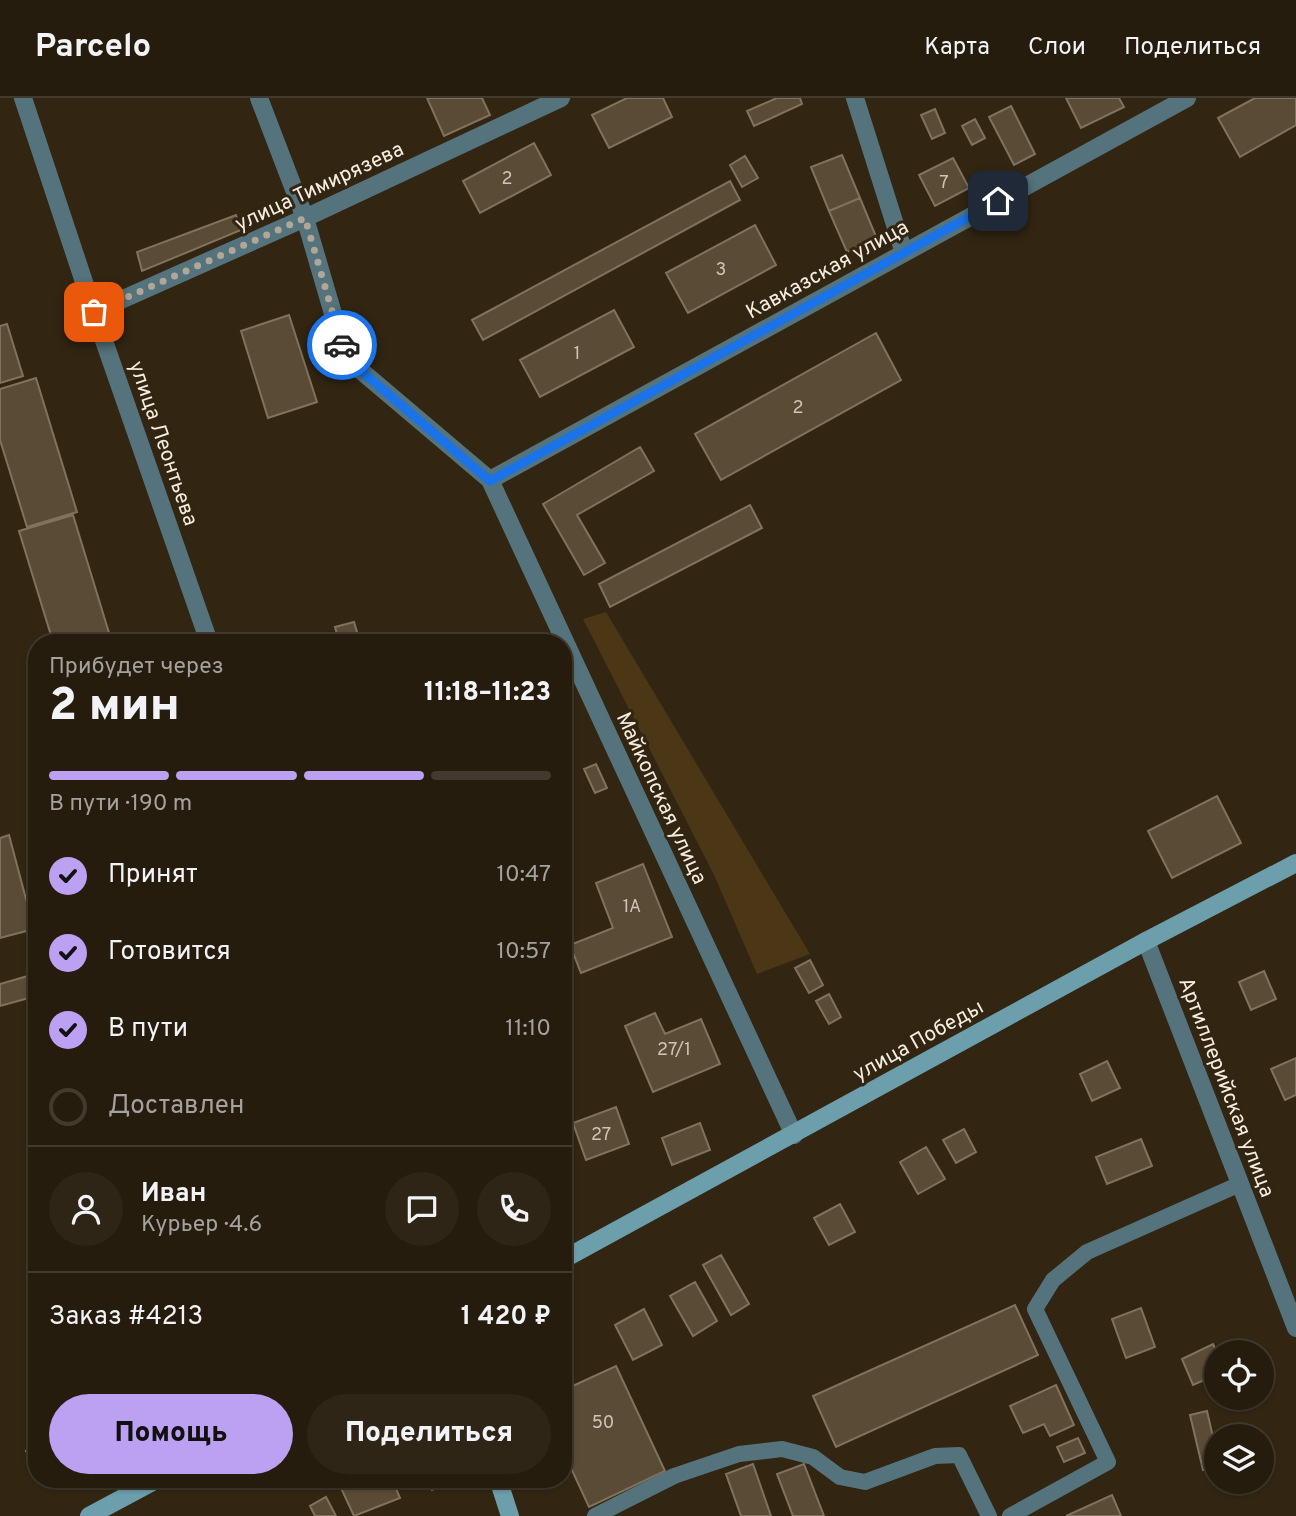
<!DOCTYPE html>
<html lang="ru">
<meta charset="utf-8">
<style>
:root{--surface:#261c0e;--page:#2e2517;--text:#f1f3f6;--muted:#a4a19e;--line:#423a2e;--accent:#bca0f2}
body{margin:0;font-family:Overpass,sans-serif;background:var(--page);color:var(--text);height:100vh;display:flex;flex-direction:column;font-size:26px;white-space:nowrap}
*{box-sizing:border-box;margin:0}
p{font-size:23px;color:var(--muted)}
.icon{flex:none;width:38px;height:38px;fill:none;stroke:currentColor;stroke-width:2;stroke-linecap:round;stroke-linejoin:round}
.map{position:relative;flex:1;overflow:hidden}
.sheet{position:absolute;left:28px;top:536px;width:544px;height:854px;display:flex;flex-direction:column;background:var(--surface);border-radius:28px;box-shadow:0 2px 5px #0004,0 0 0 2px var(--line)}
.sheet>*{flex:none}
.buttons{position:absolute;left:1204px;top:1242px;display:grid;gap:14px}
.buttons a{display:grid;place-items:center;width:70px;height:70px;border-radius:50%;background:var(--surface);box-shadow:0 2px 5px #0004,0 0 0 2px var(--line);font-size:35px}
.pin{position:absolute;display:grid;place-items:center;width:60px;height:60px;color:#fff;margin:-30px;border-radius:14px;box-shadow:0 4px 10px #0006}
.courier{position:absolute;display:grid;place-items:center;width:70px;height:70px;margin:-35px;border:5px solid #1a73e8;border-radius:50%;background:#fff;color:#222;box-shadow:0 2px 9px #0007}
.summary em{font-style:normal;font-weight:800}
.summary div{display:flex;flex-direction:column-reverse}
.summary{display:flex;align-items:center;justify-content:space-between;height:119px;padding:0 21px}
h1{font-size:46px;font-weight:800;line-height:52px}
.bar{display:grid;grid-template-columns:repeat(4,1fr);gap:10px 7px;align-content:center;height:84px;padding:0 21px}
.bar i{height:9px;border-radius:5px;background:var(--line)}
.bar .selected{background:var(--accent)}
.bar p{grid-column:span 4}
.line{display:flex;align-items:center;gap:18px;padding:0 21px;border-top:2px solid var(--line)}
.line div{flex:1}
.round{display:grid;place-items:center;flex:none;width:74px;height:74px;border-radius:37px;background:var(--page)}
ol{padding:0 21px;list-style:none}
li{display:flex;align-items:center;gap:21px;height:77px}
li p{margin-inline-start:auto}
li .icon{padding:7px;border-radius:50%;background:var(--accent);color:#111;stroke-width:4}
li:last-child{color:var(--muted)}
li i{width:38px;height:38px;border:4px solid var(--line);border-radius:50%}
.cta{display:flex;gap:14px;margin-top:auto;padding:14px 21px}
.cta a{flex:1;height:80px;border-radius:42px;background:var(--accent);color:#111;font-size:28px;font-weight:800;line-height:80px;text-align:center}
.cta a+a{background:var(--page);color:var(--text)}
header{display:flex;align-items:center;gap:42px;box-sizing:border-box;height:98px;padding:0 35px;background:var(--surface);border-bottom:2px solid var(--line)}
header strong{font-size:33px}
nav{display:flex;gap:38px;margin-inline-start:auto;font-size:24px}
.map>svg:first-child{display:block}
.green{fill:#4b3616}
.building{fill:#5a4b37;stroke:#81725d;stroke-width:2}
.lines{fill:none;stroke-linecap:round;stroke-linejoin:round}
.lane{stroke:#55737c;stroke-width:16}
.street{stroke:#55737c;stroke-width:18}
.secondary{stroke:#6c9eac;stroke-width:18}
.done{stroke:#b1a799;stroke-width:7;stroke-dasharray:0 12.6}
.route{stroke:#1a73e8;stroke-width:9}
.labels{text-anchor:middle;stroke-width:6;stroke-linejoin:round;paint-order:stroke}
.number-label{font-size:18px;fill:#cfc4b6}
.street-label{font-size:21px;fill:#f6ede1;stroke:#322512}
</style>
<header>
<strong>Parcelo</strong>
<nav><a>Карта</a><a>Слои</a><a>Поделиться</a></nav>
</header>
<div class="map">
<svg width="1296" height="1418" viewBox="0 0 1296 1418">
<rect width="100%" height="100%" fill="#322512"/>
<!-- green -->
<path class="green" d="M606,514L810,856L757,876L714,777L583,521Z"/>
<!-- building -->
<path class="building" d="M427,0H482L490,17L444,38Z
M627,0H663L672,19L609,50L592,17Z
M777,0H800L802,6L754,28L747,13Z
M1066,0H1119L1124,9L1081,30Z
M1255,0H1296V27L1240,59L1218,20Z
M1011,8L1035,56L1014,67L989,19Z
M935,11L945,35L932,41L921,17Z
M975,21L985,40L972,47L962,28Z
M534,45L551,77L480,115L463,83Z
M842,57L860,100L829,113L811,69Z
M745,58L758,80L742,89L730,67Z
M953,60L969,90L935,108L919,77Z
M730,83L740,102L483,242L472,222Z
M860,100L877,141L847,154L829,113Z
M236,117L241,132L142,173L137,154Z
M755,127L776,167L688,215L666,175Z
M614,212L634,249L540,299L520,262Z
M289,217L317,304L268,320L241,233Z
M7,226L23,278L0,285V228Z
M876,235L901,282L721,382L695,336Z
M36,280L77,414L27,429L0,342V291Z
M640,349L654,373L577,417L605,465L584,477L543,406Z
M750,407L762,430L610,509L599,486Z
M73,417L110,538L90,544H53L19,433Z
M354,524L360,544H339L335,529Z
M596,666L607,690L595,695L584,671Z
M1217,698L1241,745L1172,780L1148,733Z
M9,737L34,831L0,840V740Z
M643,766L672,839L581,875L570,847L613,830L596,785Z
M810,862L823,887L809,895L795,870Z
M1264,873L1276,901L1251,912L1239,884Z
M31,877L36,898L0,908V886Z
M829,896L841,919L829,926L816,903Z
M655,915L665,936L701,921L720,966L653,994L625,928Z
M1296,960V997L1285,1002L1271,971Z
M1107,963L1120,990L1092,1003L1080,976Z
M616,1009L629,1046L586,1062L573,1025Z
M700,1025L710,1052L672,1067L662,1040Z
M964,1031L976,1054L956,1065L943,1042Z
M1141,1041L1152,1068L1107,1086L1096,1059Z
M926,1049L945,1081L918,1096L900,1064Z
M840,1106L855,1134L829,1147L814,1120Z
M721,1157L749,1206L731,1217L703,1167Z
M695,1184L717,1223L693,1238L670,1198Z
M1015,1207L1038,1257L836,1349L813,1298Z
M1141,1210L1155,1249L1126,1260L1112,1221Z
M644,1211L662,1247L633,1262L615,1227Z
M1213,1246L1217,1255L1216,1277L1193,1287L1182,1261Z
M616,1268L665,1373L589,1409L564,1355V1292Z
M1056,1287L1074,1327L1050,1338L1044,1326L1023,1335L1010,1308Z
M1207,1313L1216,1352V1369L1203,1372L1190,1317Z
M1078,1340L1085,1355L1064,1364L1057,1349Z
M37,1347V1375L26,1353Z
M753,1366L771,1418H741L726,1376Z
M804,1366L824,1418H793L777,1376Z
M362,1381H392L400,1400L354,1418L341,1390Z
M426,1381H440L443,1387L432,1392Z
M1112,1397L1121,1418H1066Z
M326,1399L336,1418H315L310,1408Z"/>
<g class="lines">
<!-- lane -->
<path class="lane" d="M595,1418L674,1378L739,1356L782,1351L813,1359L840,1379L865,1384L935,1358L959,1357L989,1418
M1010,1418L1108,1364L1035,1211L1053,1182L1087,1154L1240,1086"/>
<!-- street -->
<path class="street" d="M23,0L94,214L209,544
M259,0L305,120L346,260L490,382L794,1037
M855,0L904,155
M94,214L305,120L561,0
M490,382L1187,0
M1146,843L1296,1230"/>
<!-- secondary -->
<path class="secondary" d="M564,1161L1146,843L1296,765
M498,1381L510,1418
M89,1418L158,1381"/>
</g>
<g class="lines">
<!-- done -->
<path class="done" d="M94,214L305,120L342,247"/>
<!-- route -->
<path class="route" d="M342,247L346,260L490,383L998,103"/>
</g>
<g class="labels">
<!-- number labels -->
<g class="number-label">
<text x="507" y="86">2</text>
<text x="944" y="90">7</text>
<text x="721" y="177">3</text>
<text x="577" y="261">1</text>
<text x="798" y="315">2</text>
<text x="632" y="814">1А</text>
<text x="674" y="957">27/1</text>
<text x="601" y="1042">27</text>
<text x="603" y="1330">50</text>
</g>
<!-- street labels -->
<g class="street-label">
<text transform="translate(319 88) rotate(-25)" y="7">улица Тимирязева</text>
<text transform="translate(827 171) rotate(-29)" y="7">Кавказская улица</text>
<text transform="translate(164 345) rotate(71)" y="7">улица Леонтьева</text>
<text transform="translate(662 700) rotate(65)" y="7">Майкопская улица</text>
<text transform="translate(918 942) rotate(-29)" y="7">улица Победы</text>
<text transform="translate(1227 989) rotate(69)" y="7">Артиллерийская улица</text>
</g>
</g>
</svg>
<div class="buttons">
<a><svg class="icon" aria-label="locate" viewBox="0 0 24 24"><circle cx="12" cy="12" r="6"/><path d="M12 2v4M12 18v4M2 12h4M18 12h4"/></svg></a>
<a><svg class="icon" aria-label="layers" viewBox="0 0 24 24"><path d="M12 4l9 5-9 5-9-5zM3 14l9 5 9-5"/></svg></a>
</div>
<div class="pin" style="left:94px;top:214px;background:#ea580c"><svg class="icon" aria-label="bag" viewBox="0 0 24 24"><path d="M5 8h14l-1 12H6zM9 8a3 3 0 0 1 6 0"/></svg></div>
<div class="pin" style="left:998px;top:103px;background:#1f2937"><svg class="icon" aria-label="home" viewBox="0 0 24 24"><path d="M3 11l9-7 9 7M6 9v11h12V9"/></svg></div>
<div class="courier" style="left:342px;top:247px"><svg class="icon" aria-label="car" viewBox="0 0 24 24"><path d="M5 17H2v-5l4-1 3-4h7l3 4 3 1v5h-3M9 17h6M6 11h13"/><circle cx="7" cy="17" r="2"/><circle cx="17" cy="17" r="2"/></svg></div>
<section class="sheet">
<div class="summary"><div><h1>2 мин</h1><p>Прибудет через</p></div><em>11:18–11:23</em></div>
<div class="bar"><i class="selected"></i><i class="selected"></i><i class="selected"></i><i></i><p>В пути · 190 m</p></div>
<ol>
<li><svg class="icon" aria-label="check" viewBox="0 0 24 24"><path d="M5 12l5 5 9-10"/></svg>Принят<p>10:47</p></li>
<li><svg class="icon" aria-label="check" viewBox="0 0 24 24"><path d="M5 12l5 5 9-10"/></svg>Готовится<p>10:57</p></li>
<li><svg class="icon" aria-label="check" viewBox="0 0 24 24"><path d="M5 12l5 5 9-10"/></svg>В пути<p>11:10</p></li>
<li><i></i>Доставлен</li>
</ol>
<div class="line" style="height:126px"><a class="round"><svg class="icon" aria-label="person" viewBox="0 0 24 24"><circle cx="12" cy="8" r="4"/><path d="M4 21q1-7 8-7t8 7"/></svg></a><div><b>Иван</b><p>Курьер · 4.6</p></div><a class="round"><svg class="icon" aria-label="chat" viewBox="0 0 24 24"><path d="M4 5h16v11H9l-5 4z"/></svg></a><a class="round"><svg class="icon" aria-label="phone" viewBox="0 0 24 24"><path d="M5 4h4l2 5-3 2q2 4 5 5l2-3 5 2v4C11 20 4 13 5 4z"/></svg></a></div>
<div class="line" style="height:91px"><div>Заказ #4213</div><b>1 420 ₽</b></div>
<div class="cta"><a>Помощь</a><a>Поделиться</a></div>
</section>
</div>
